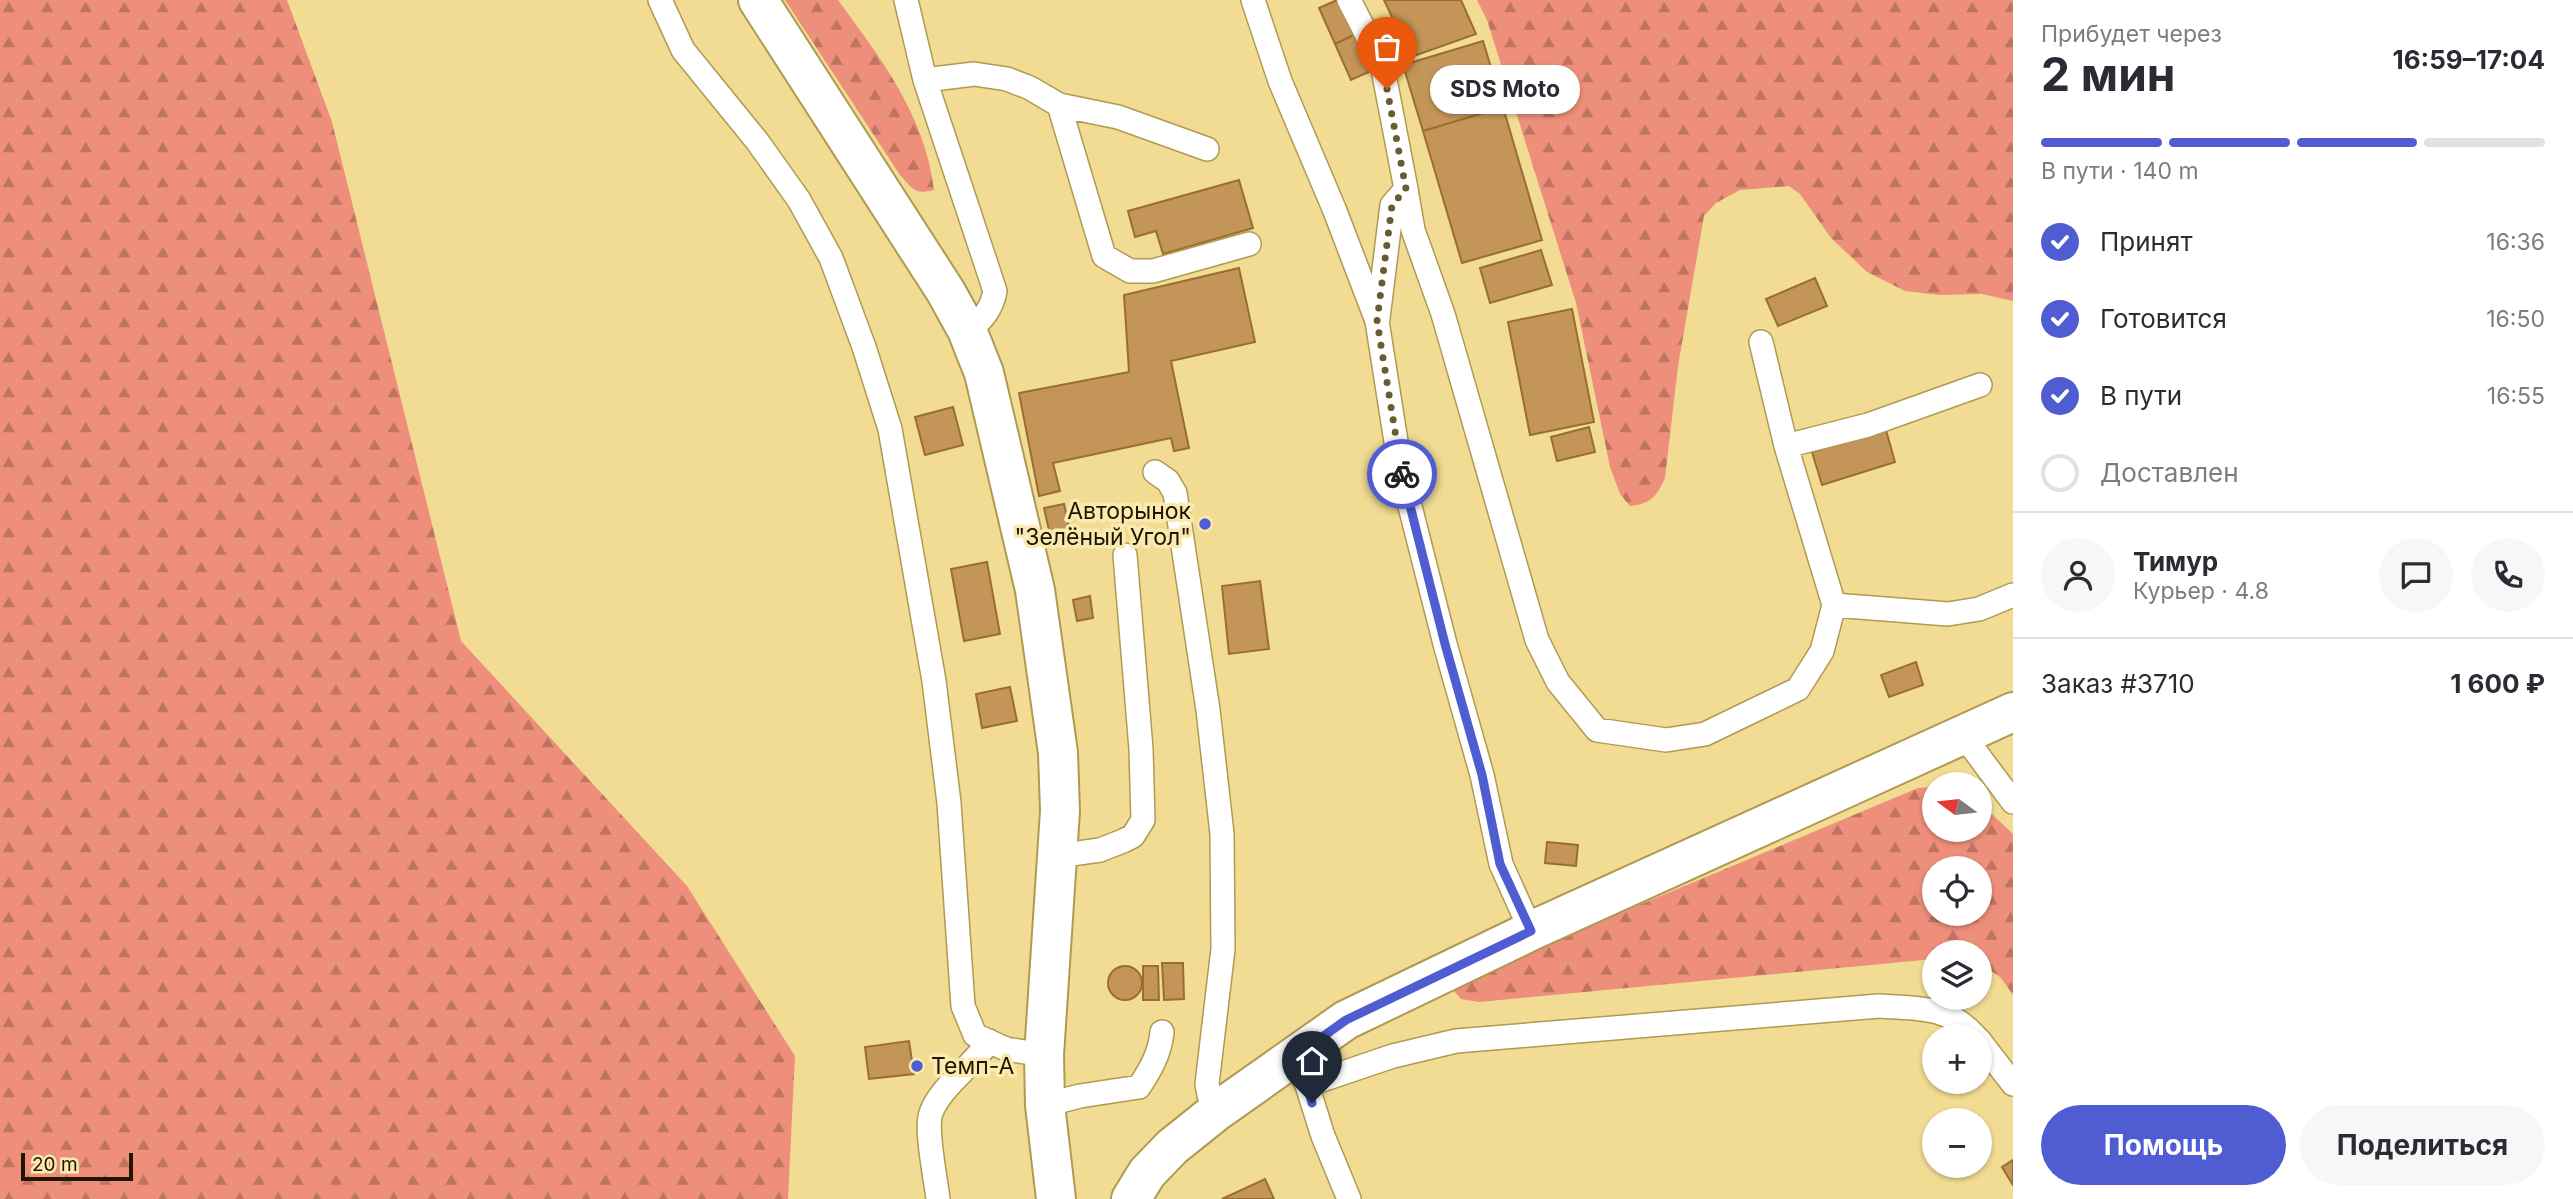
<!DOCTYPE html>
<html lang="ru">
<meta charset="utf-8">
<style>
:root{--surface:#fff;--page:#f7f7f7;--text:#2b2b33;--muted:#7c7c81;--line:#e1e1e2;--accent:#4f5cd2}
body{margin:0;font-family:Inter,sans-serif;background:var(--page);color:var(--text);height:100vh;display:flex;flex-direction:column;font-size:26px;white-space:nowrap}
*{box-sizing:border-box;margin:0}
p{font-size:23px;color:var(--muted)}
.icon{flex:none;width:38px;height:38px;fill:none;stroke:currentColor;stroke-width:2;stroke-linecap:round;stroke-linejoin:round}
.map{position:relative;flex:1;overflow:hidden}
.sheet{display:flex;flex-direction:column;background:var(--surface);width:560px}
.sheet>*{flex:none}
.needle{width:46px;rotate:285deg}
.fabs{position:absolute;left:1922px;top:772px;display:grid;gap:14px}
.fabs a{display:grid;place-items:center;width:70px;height:70px;border-radius:50%;background:var(--surface);box-shadow:0 2px 5px #0004;font-size:35px}
.scale{position:absolute;left:21px;bottom:18px;width:112px;box-sizing:border-box;padding-left:7px;border:4px solid #1f1700;border-top:0;font-size:19px;line-height:24px;white-space:nowrap;color:#1f1700;-webkit-text-stroke:5px #fbeab0;paint-order:stroke}
.pin{position:absolute;display:grid;place-items:center;width:60px;height:60px;color:#fff;margin:-72px -30px;border-radius:50% 50% 50% 0;rotate:-45deg;box-shadow:0 0 7px #0007}
.pin .icon{rotate:45deg}
.courier{position:absolute;display:grid;place-items:center;width:70px;height:70px;margin:-35px;border:5px solid #4f5cd2;border-radius:50%;background:#fff;color:#222;box-shadow:0 2px 9px #0007}
.bubble{position:absolute;height:49px;border-radius:24px;background:var(--surface);box-shadow:0 2px 5px #0004;font-size:23px;font-weight:700;line-height:49px;text-align:center}
.summary em{font-style:normal;font-weight:700}
.summary div{display:flex;flex-direction:column-reverse}
.summary{display:flex;align-items:center;justify-content:space-between;height:119px;padding:0 28px}
h1{font-size:46px;font-weight:700;line-height:52px}
.bar{display:grid;grid-template-columns:repeat(4,1fr);gap:10px 7px;align-content:center;height:84px;padding:0 28px}
.bar i{height:9px;border-radius:5px;background:var(--line)}
.bar .on{background:var(--accent)}
.bar p{grid-column:span 4}
.line{display:flex;align-items:center;gap:18px;padding:0 28px;border-top:2px solid var(--line)}
.line div{flex:1}
.round{display:grid;place-items:center;flex:none;width:74px;height:74px;border-radius:37px;background:var(--page)}
ol{padding:0 28px;list-style:none}
li{display:flex;align-items:center;gap:21px;height:77px}
li p{margin-inline-start:auto}
li .icon{padding:7px;border-radius:50%;background:var(--accent);color:#fff;stroke-width:4}
li:last-child{color:var(--muted)}
li i{width:38px;height:38px;border:4px solid var(--line);border-radius:50%}
.primary-button{display:flex;gap:14px;margin-top:auto;padding:14px 28px}
.primary-button a{flex:1;height:80px;border-radius:42px;background:var(--accent);color:#fff;font-size:28px;font-weight:700;line-height:80px;text-align:center}
.primary-button a+a{background:var(--page);color:var(--text)}
main{display:flex;flex:1;min-height:0}
.map>svg:first-child{display:block}
.forest{fill:url(#forest-firs);fill-rule:evenodd}
.building{fill:#c39558;stroke:#9a6e30;stroke-width:2}
.lines{fill:none;stroke-linecap:round;stroke-linejoin:round}
.service-casing{stroke:#af9a51;stroke-width:26}
.minor-casing{stroke:#af9a51;stroke-width:42}
.service{stroke:#fff;stroke-width:23}
.minor{stroke:#fff;stroke-width:38}
.done{stroke:#695c33;stroke-width:7;stroke-dasharray:0 12.6}
.route{stroke:#4f5cd2;stroke-width:9}
.poi-dot{fill:#4f5cd2;stroke:#fbeab0;stroke-width:2.5}
.labels{text-anchor:middle;stroke-width:7;stroke-linejoin:round;paint-order:stroke}
.poi-label{font-size:23px;fill:#1f1700;stroke:#fbeab0;text-anchor:end}
</style>
<main>
<div class="map">
<svg width="2013" height="1199" viewBox="0 0 2013 1199">
<defs>
<pattern id="forest-firs" width="22" height="20" patternUnits="userSpaceOnUse" patternTransform="scale(1.75)"><rect width="22" height="20" fill="#ed8f7a"/><path d="M5 1l3.5 6h-7zM16 11l3.5 6h-7z" fill="#bf7462"/></pattern>
</defs>
<rect width="100%" height="100%" fill="#f2dc93"/>
<!-- forest -->
<path class="forest" d="M0,0H287L332,122L461,641L687,886L795,1056L788,1199H0Z
M785,0H838C881,59 925,115 934,190C914,195 913,189 900,175Z
M1477,0H2013V301L1982,294L1939,295L1905,291L1867,272L1831,238L1800,194L1789,186L1740,190L1716,203L1704,216L1678,366L1665,478C1657,496 1651,504 1630,506L1620,494L1610,467L1576,303L1487,20Z
M1934,787V830H1979V802L2013,834V995L2001,978L1979,962V952H1934V959L1479,1002L1461,999L1454,991L1456,984L1465,978L1918,788ZM1934,868H1979V914H1934Z"/>
<!-- building -->
<path class="building" d="M1337,0H1341L1356,34L1335,44L1319,8Z
M1384,0H1461L1476,34L1411,57Z
M1356,34L1373,70L1351,80L1335,44Z
M1483,41L1503,107L1423,131L1403,65Z
M1503,107L1542,240L1462,263L1423,131Z
M1239,180L1253,228L1163,254L1156,231L1135,237L1128,211Z
M1541,250L1552,285L1490,303L1480,268Z
M1239,268L1255,342L1171,361L1189,448L1174,451L1171,438L1053,463L1060,491L1039,496L1019,393L1129,372L1124,295Z
M1815,278L1827,306L1778,326L1766,299Z
M1572,309L1594,422L1530,435L1508,322Z
M953,407L963,445L925,455L915,417Z
M1589,427L1595,452L1557,461L1551,437Z
M1886,430L1895,462L1822,485L1812,452Z
M1064,504L1071,535L1051,539L1044,508Z
M987,562L1000,634L964,641L951,569Z
M1260,581L1269,649L1229,654L1222,586Z
M1090,596L1093,618L1077,621L1073,600Z
M1916,662L1923,685L1889,697L1881,675Z
M1010,687L1017,721L982,728L976,694Z
M1547,842L1578,845L1576,866L1545,863Z
M1162,963H1183L1184,999L1164,1000Z
M1143,966H1158L1159,1000H1143Z
M1108 983a17 17 0 1 1 34 0a17 17 0 1 1-34 0Z
M909,1041L914,1074L869,1079L865,1047Z
M2013,1160V1185L2002,1167Z
M1265,1179L1274,1199H1222Z"/>
<g class="lines">
<!-- service casing -->
<g class="service-casing">
<path id="service" d="M660,0L683,50L757,141L799,200L831,258L864,347L890,429L934,681L949,803L963,1006L975,1035L1006,1049L1044,1055
M906,0L925,80L995,291C992,308 982,322 967,330
M1253,0L1280,81L1335,211L1377,321L1400,467L1445,644L1482,775L1501,864L1531,931
M1349,0L1382,64L1406,189L1392,205L1378,318
M925,80L974,74L1007,79L1030,88L1059,105L1118,117L1207,149
M1059,105L1104,256L1130,271H1153L1249,244
M1406,189L1413,230L1443,314L1537,640L1558,682L1597,730L1666,740L1705,734L1798,689L1822,651L1834,605L1786,446L1761,342
M1786,446L1868,425L1980,385
M1155,472L1168,481L1175,493L1208,710L1222,834L1223,949L1207,1084L1209,1095L1217,1111
M1834,605L1948,614L1979,609L2013,595
M1963,735L2013,802
M1057,856L1100,850L1123,841L1133,836L1143,820L1141,749L1125,555
M1979,1040L2013,1084
M1293,1058L1307,1085L1393,1056L1456,1041L1879,1006C1918,1009 1947,1005 1975,1036
M1307,1085L1323,1136L1349,1199
M1045,1105L1080,1096L1139,1087C1151,1069 1160,1053 1162,1032
M938,1199C936,1180 925,1129 931,1113C940,1087 974,1065 989,1041"/>
</g>
<!-- minor casing -->
<g class="minor-casing">
<path id="minor" d="M758,0L946,292L967,330L984,373L1035,590L1058,753L1060,811L1044,1055L1045,1105L1056,1199
M1131,1199L1147,1173L1172,1147L1217,1111L1346,1020L1531,931L2013,712"/>
</g>
<!-- service -->
<use href="#service" class="service"/>
<!-- minor -->
<use href="#minor" class="minor"/>
</g>
<g class="lines">
<!-- done -->
<path class="done" d="M1387,89L1406,189L1392,205L1377,321L1402,474"/>
<!-- route -->
<path class="route" d="M1312,1103L1307,1085L1293,1058L1346,1020L1531,931L1500,864L1482,775L1445,644L1402,474"/>
</g>
<!-- markers -->
<g class="poi-dot">
<circle cx="1205" cy="524" r="7"/>
<circle cx="917" cy="1066" r="7"/>
</g>
<g class="labels">
<!-- poi labels -->
<g class="poi-label">
<text x="1191" y="519">Авторынок<tspan x="1191" dy="26">"Зелёный Угол"</tspan></text>
<text x="931" y="1074" text-anchor="start">Темп-А</text>
</g>
</g>
</svg>
<div class="fabs">
<a><svg class="needle" viewBox="-14 -14 28 28"><path d="M0-13l5 13h-10z" fill="#e53935"/><path d="M0 13l5-13h-10z" fill="#7c7c81"/></svg></a>
<a><svg class="icon" aria-label="locate" viewBox="0 0 24 24"><circle cx="12" cy="12" r="6"/><path d="M12 2v4M12 18v4M2 12h4M18 12h4"/></svg></a>
<a><svg class="icon" aria-label="layers" viewBox="0 0 24 24"><path d="M12 4l9 5-9 5-9-5zM3 14l9 5 9-5"/></svg></a>
<a>+</a>
<a>−</a>
</div>
<div class="scale">20 m</div>
<div class="pin" style="left:1387px;top:89px;background:#ea580c"><svg class="icon" aria-label="bag" viewBox="0 0 24 24"><path d="M5 8h14l-1 12H6zM9 8a3 3 0 0 1 6 0"/></svg></div>
<div class="pin" style="left:1312px;top:1103px;background:#1f2937"><svg class="icon" aria-label="home" viewBox="0 0 24 24"><path d="M3 11l9-7 9 7M6 9v11h12V9"/></svg></div>
<div class="courier" style="left:1402px;top:474px"><svg class="icon" aria-label="bike" viewBox="0 0 24 24"><circle cx="6" cy="16" r="4"/><circle cx="18" cy="16" r="4"/><path d="M6 16l4-8h5l3 8M10 8l3 8H6M13 5h3"/></svg></div>
<div class="bubble" style="left:1430px;top:65px;width:150px">SDS Moto</div>
</div>
<section class="sheet">
<div class="summary"><div><h1>2 мин</h1><p>Прибудет через</p></div><em>16:59–17:04</em></div>
<div class="bar"><i class="on"></i><i class="on"></i><i class="on"></i><i></i><p>В пути · 140 m</p></div>
<ol>
<li><svg class="icon" aria-label="check" viewBox="0 0 24 24"><path d="M5 12l5 5 9-10"/></svg>Принят<p>16:36</p></li>
<li><svg class="icon" aria-label="check" viewBox="0 0 24 24"><path d="M5 12l5 5 9-10"/></svg>Готовится<p>16:50</p></li>
<li><svg class="icon" aria-label="check" viewBox="0 0 24 24"><path d="M5 12l5 5 9-10"/></svg>В пути<p>16:55</p></li>
<li><i></i>Доставлен</li>
</ol>
<div class="line" style="height:126px"><a class="round"><svg class="icon" aria-label="person" viewBox="0 0 24 24"><circle cx="12" cy="8" r="4"/><path d="M4 21q1-7 8-7t8 7"/></svg></a><div><b>Тимур</b><p>Курьер · 4.8</p></div><a class="round"><svg class="icon" aria-label="chat" viewBox="0 0 24 24"><path d="M4 5h16v11H9l-5 4z"/></svg></a><a class="round"><svg class="icon" aria-label="phone" viewBox="0 0 24 24"><path d="M5 4h4l2 5-3 2q2 4 5 5l2-3 5 2v4C11 20 4 13 5 4z"/></svg></a></div>
<div class="line" style="height:91px"><div>Заказ #3710</div><b>1 600 ₽</b></div>
<div class="primary-button"><a>Помощь</a><a>Поделиться</a></div>
</section>
</main>
